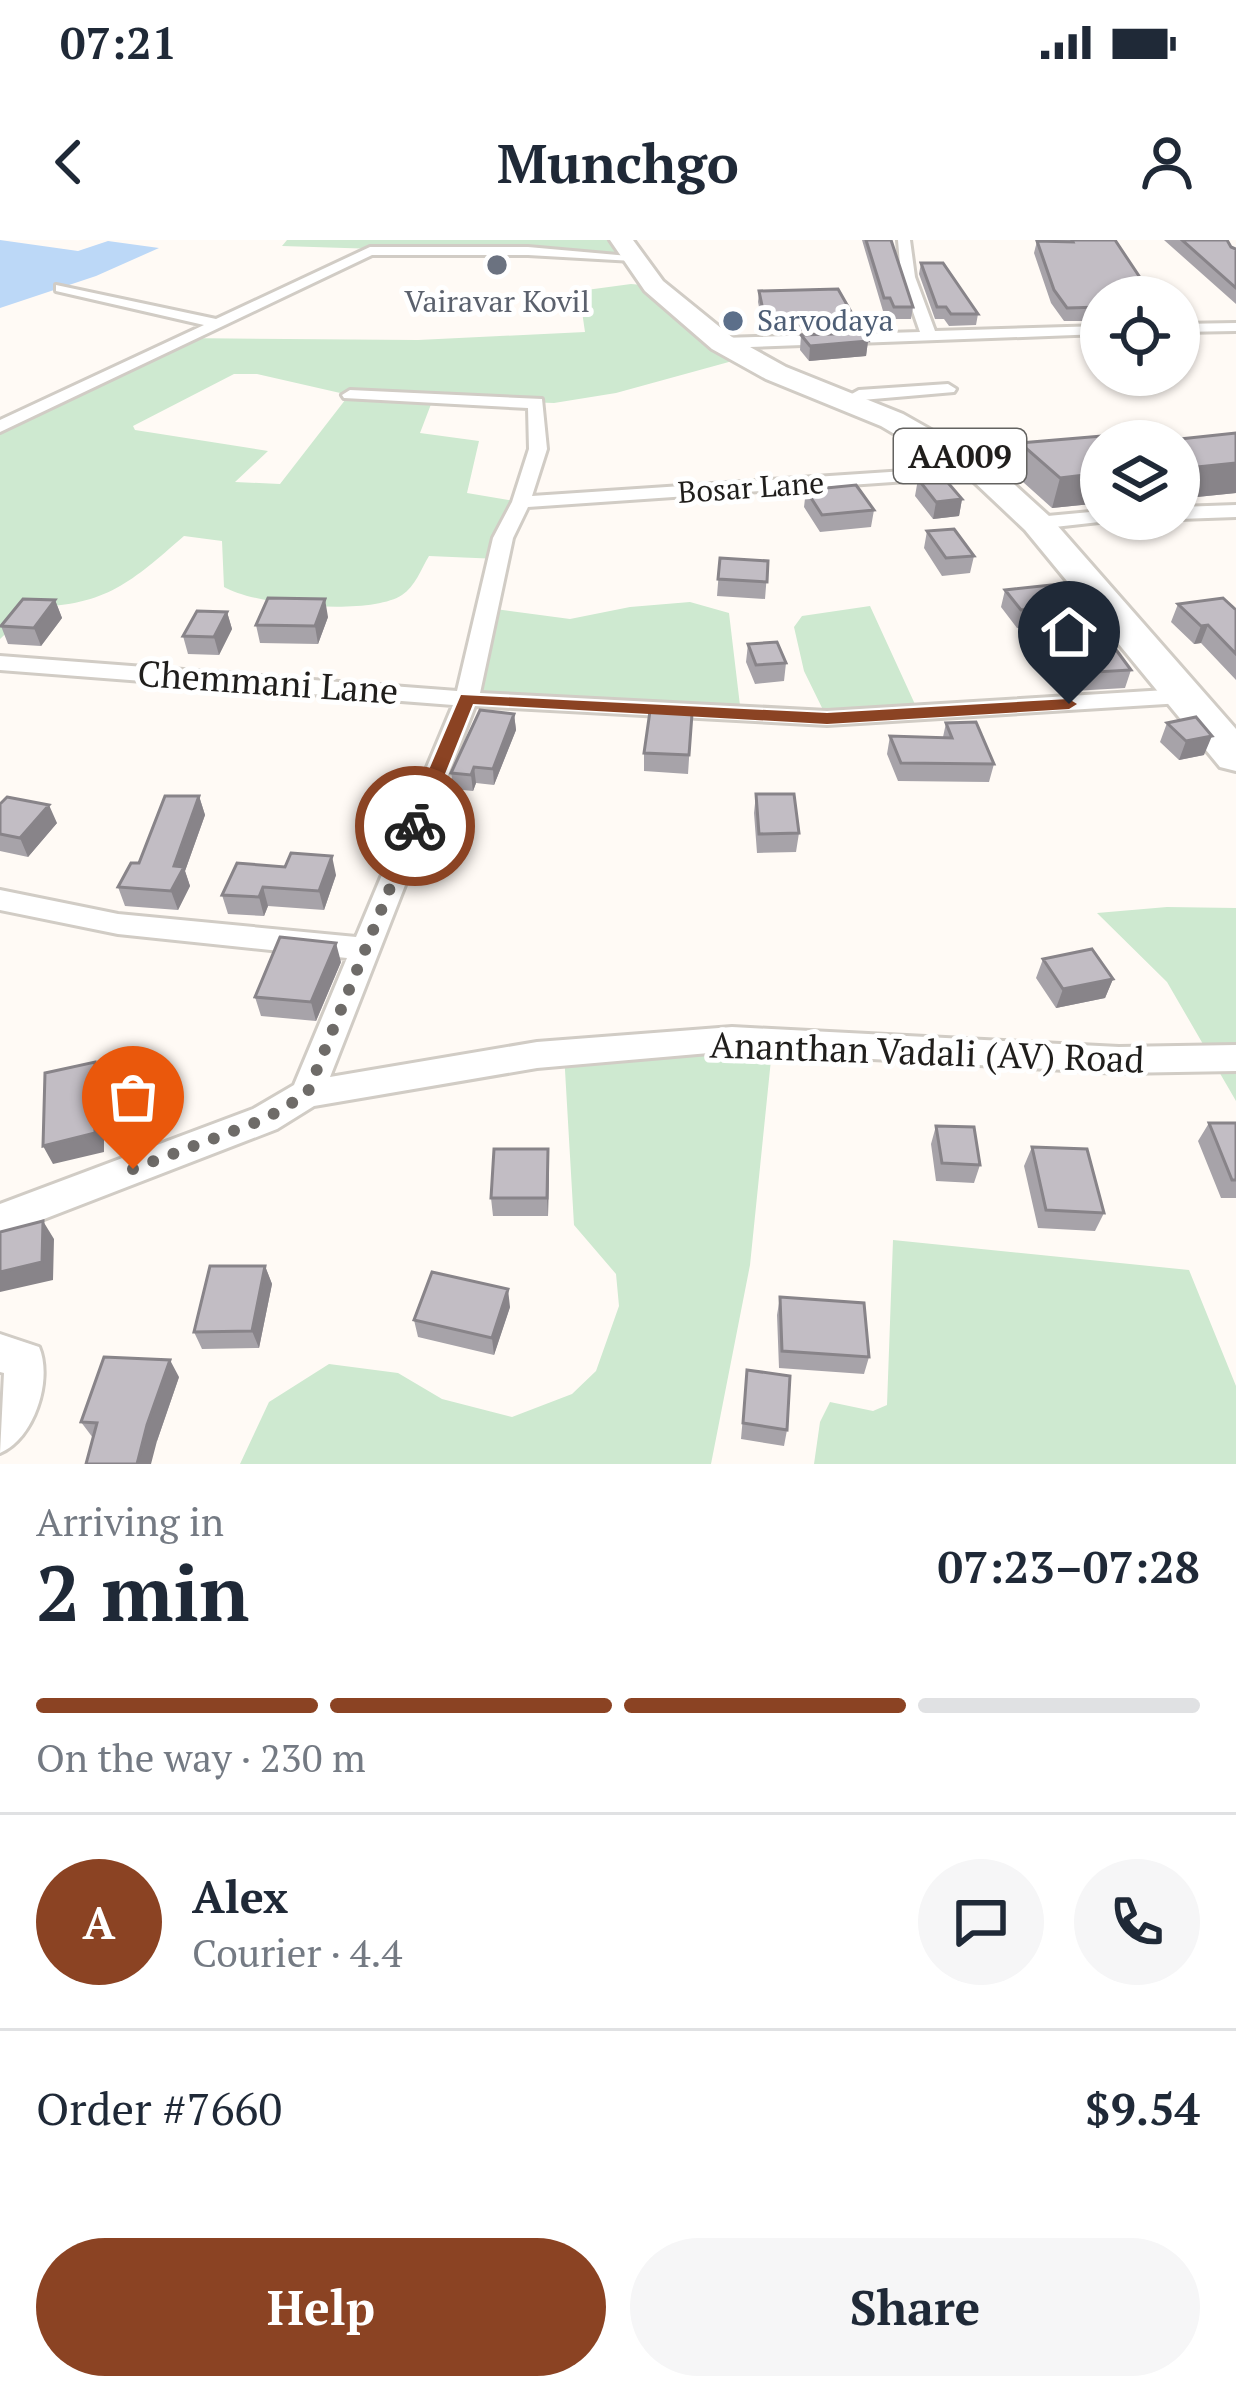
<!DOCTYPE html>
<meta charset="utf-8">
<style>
:root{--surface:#fff;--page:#f6f6f7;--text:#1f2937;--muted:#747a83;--line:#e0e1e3;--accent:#8b4323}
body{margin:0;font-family:"PT Serif",serif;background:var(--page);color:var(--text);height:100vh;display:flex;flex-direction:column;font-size:45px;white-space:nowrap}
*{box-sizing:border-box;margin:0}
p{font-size:39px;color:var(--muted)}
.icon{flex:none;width:66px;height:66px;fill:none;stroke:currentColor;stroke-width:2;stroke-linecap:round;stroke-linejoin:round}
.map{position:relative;height:1224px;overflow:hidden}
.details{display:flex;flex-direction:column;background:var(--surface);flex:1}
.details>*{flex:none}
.controls{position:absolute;left:1080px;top:36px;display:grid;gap:24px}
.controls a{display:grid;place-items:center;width:120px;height:120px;border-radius:50%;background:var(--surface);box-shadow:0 3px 9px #0004;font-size:60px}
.pin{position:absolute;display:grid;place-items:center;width:102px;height:102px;color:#fff;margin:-123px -51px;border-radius:50% 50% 50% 0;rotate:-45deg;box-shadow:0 0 12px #0007}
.pin .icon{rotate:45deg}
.courier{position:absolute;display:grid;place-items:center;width:120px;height:120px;margin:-60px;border:9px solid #8b4323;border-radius:50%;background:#fff;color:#222;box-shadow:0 3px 15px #0007}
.overview em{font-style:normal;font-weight:800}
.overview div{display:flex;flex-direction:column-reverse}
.overview{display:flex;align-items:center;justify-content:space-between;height:204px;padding:0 36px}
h1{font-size:78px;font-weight:800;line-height:90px}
.bar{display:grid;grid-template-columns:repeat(4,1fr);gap:18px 12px;align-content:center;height:144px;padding:0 36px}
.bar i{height:15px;border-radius:9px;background:var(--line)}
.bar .on{background:var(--accent)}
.bar p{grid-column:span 4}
.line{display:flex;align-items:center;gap:30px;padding:0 36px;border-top:3px solid var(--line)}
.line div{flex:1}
.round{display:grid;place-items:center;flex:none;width:126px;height:126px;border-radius:63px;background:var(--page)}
.primary-button{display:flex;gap:24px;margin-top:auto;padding:24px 36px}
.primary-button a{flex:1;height:138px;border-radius:72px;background:var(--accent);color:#fff;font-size:48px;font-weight:800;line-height:138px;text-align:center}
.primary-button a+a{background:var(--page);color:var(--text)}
.status{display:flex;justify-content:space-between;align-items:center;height:84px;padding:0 60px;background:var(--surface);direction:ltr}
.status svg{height:33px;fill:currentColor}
header{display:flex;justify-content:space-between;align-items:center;height:156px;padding:0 36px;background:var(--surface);font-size:54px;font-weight:800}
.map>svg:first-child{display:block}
.green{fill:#cee9d0;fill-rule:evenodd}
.water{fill:#bcd8f7}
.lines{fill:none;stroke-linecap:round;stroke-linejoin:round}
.minor-casing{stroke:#d1ccc5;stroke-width:6}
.trunk-casing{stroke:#d1ccc5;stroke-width:6}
.minor{fill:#fff;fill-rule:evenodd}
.trunk{fill:#fff;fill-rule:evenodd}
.wall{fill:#a7a3a9}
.shaded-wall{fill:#888489}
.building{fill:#c2bdc4;stroke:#888489;stroke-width:3}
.route{fill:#8b4323}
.done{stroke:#6e6b68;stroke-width:12;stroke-dasharray:0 21.6}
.worship-dot{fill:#6b7280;stroke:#fff;stroke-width:4.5}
.service-dot{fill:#5c6f8a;stroke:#fff;stroke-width:4.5}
.labels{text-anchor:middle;stroke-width:10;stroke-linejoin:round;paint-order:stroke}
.far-worship-label{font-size:30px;fill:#5b616d;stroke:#fff}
.far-service-label{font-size:30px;fill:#4e5e75;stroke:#fff;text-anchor:start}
.far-street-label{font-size:30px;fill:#201e1c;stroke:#fff}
.shield{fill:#fff;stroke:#636260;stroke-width:3}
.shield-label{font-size:33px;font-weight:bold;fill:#201e1c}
.street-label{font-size:36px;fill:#201e1c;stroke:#fff}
</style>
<div class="status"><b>07:21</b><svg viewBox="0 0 49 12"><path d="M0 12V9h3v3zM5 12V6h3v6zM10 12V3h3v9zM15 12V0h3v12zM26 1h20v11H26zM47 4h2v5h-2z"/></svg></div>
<header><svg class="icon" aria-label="back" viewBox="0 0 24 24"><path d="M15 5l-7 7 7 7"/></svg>Munchgo<svg class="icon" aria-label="person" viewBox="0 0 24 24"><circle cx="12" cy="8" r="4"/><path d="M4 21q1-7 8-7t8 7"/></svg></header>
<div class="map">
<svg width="1236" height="1224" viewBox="0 0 1236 1224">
<rect width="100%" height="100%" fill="#fffaf5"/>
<!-- green -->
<path class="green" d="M287,0H621L633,17L282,6Z
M631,44L654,46L747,117L616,153L554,163L433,159L420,193L479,201L467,253L521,262L499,319L429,316C421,329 415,347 402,355C370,376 257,366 224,347L222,301L184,296C131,342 107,365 34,367L0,399V187L179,98L418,100L585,92L579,51ZM234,134H257L349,155L280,244L235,242L268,211L135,190L133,186Z
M690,362L729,373L741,474L467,458L488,368L570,379L630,367Z
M870,366L919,473L827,478L804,431L794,387L802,376Z
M1167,667L1236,668V861L1167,742L1097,673Z
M773,800L750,1025L711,1224H240L269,1162L329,1124L398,1133L442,1159L512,1177L572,1154L596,1131L619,1066L616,1034L574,985L564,813Z
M893,1000L1189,1030L1236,1146V1224H814L820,1182L830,1162L873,1171L887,1165Z"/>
<!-- water -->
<path class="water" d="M0,0L78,11L108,1L159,8L96,36L0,68Z"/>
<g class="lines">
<!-- minor casing -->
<g class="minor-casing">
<path id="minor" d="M898,0H910L915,37L935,91L1101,86V94L722,108L714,103L722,98L920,92L901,37Z
M370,7H528L640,17L633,21L528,15H372L0,192V180L204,85L56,51V45L216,79Z
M1236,83V91L1179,92V84Z
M948,144L956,149L954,152L862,160L847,166L839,161L859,150Z
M350,150L542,159L547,209L532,256L980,226L989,231L980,236L528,267L513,298L480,453L827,471L1182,449L1194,456L1182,463L827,485L475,466L330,837L537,802L732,787L1119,807L1236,805V831L1119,833L732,811L537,828L314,866L277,889L0,996V964L253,869L294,845L347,718L118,694L0,670V650L118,674L356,697L453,465L0,430V416L457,451L493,298L512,262L529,209L528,168L344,158L342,155Z
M1236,265V277L1179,279V267Z
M1101,271V279L1108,281L1037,289L1027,283L1037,277Z
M0,1094L39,1107C53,1140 34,1199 0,1213L4,1133L0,1132Z"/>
</g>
<!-- trunk casing -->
<g class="trunk-casing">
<path id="trunk" d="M610,0H633L663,41L732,97L786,127L903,174L993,225L1049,276L1236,489V531L1220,527L1025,290L971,239L881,186L766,139L712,109L645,51Z"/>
</g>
<!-- minor -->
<use href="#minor" class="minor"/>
<!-- trunk -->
<use href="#trunk" class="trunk"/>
</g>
<!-- wall -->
<path class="wall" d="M862,0H891L913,67L911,79H892L889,71H883Z
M1061,0H1115L1101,57V81H1064L1051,63L1034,13L1037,1Z
M1164,0H1227L1231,7L1236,9V64Z
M921,23L978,74L976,85L949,86L944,79H935L919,34Z
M759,51L854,77L852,90L764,92L758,62Z
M801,95L868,101L866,116L809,121L800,110Z
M1236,193V253L1187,258L1182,254L1179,201Z
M1101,201V263L1052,268L1013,233L1020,203Z
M918,239L962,259L959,276L933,279L915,256Z
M806,250L874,270L871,287L820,292L804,267Z
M927,291L974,316L970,333L942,336L924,308Z
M720,318L768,321L765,359L717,356Z
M1005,350L1077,364L1072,382L1017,388L1001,367Z
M55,360L62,378L41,406L8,404L1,386Z
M1178,364L1236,370V440L1201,403L1194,404L1171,382Z
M227,372L232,389L219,415L188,414L183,396Z
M328,377L318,404L260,403L256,385Z
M748,404L786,423L784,441L755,444L746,422Z
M1063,411L1131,430L1125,448L1073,451L1058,429Z
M514,474L516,490L494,545L476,543L473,551L453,549L451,533Z
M692,474L688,534L644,531V513Z
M946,483L994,524L989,542L898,541L887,514L890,496L943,497Z
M1167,483L1204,515L1179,520L1160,502Z
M756,554L799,593L796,612L757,613L754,573Z
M199,556L205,575L185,631L190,646L178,670L125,666L118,647Z
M0,564L57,583L28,617L0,611Z
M336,635L324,670L268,666L264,676L228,674L222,655Z
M1043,719L1113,739L1105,758L1056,768L1036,738Z
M341,722L316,781L261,776L255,757Z
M1209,883H1236V958H1221L1198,901Z
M936,886L980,925L974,943L936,941L931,904Z
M1032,907L1104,973L1095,991L1038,988L1024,926Z
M549,927L548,976H493L491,958Z
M265,1026L272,1044L259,1108L202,1109L194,1092Z
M780,1057L869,1117L864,1134L779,1128L777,1075Z
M510,1067L494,1115L418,1097L414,1080Z
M747,1130L787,1190L784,1206L741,1199Z
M179,1137L157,1201L93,1198L81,1182Z"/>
<!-- shaded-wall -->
<path class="shaded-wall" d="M868,101L866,116L809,121L810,106Z
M1192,223L1182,254H1179V225Z
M1236,223V253L1187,258L1197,227Z
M1101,233V263L1052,268L1060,238Z
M962,259L959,276L933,279L936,262Z
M325,359L328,377L318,404L315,386Z
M55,360L62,378L41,406L34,388Z
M227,372L232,389L219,415L214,397Z
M1208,385L1201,403L1194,404L1201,386Z
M514,474L516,490L494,545L493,529Z
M1212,496L1204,515L1179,520L1186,501Z
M474,527L476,543L473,551L471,535Z
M199,556L205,575L185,631L190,646L178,670L171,651L174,626Z
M49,565L57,583L28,617L20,598Z
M332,616L336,635L324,670L319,651Z
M263,647L268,666L264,676L259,657Z
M336,703L341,722L316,781L311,762Z
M1113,739L1105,758L1056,768L1063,749Z
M95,822L104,841V912L53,924L43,906Z
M548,909L549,927L548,976L547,958Z
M43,981L54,999L53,1040L0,1052V1032Z
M265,1026L272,1044L259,1108L252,1091Z
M508,1049L510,1067L494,1115L492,1098Z
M170,1120L179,1137L157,1201L151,1224H137L147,1185Z"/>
<!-- building -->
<path class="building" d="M866,0H891L913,67H894L890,58H884Z
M1072,0H1115L1153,57H1101V67L1067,68L1054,50L1037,1L1073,2Z
M1182,0H1227L1231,7L1236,9V48Z
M921,23H943L978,74H951L946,67H937Z
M838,49L854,77L765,80L759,51Z
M863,93L868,101L810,106L801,95Z
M1149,192L1160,201H1101V233L1060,238L1020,203Z
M1236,193V223L1197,227L1192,223L1179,225V201H1161Z
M943,237L962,259L936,262L918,239Z
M856,245L874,270L822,275L806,250Z
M954,289L974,316L946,318L927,291Z
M720,318L768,321L767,342L718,339Z
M1060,344L1077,364L1021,370L1005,350Z
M268,358L325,359L315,386L256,385Z
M1223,358L1236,370V414L1208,385L1201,386L1178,364Z
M23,359L55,360L34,388L1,386Z
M197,371L227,372L214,397L183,396Z
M777,402L786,423L756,425L748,404Z
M1114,407L1131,430L1078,433L1063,411Z
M480,470L514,474L493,529L474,527L471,535L451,533Z
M650,471L692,474L689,515L644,513Z
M1196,477L1212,496L1186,501L1167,483Z
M976,482L994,524L901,523L890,496L952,498L946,483Z
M756,554H794L799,593L759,594Z
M165,556H199L174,626L184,627L171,651L118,647L131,623H139Z
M7,557L49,565L20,598L0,594V564Z
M291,613L332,616L319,651L263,647L259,657L222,655L237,623L285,627Z
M280,697L336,703L311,762L255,757Z
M1092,709L1113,739L1063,749L1043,719Z
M95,822V893L43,906L45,833Z
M1209,883H1236V940H1232Z
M936,886L974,887L980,925L942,923Z
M1032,907L1087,909L1104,973L1046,970Z
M494,909H548L547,958H491Z
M43,981L42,1022L0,1032V992Z
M210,1026H265L252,1091L194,1092Z
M432,1032L508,1049L492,1098L414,1080Z
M780,1057L864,1063L869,1117L782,1111Z
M104,1117L170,1120L147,1185L137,1224H86L97,1183L81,1182Z
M747,1130L790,1136L787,1190L743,1183Z"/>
<!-- route -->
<path class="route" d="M461,455L827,473L1069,459L1077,464L1069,469L827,484L473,464L424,586L408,591L405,586Z"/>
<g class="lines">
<!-- done -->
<path class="done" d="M133,929L265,879L307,854L415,586"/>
</g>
<!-- markers -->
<circle class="worship-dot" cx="497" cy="25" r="12"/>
<circle class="service-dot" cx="733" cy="81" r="12"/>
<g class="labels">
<!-- far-worship labels -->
<g class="far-worship-label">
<text x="497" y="72">Vairavar Kovil</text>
</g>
<!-- far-service labels -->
<g class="far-service-label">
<text x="757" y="91">Sarvodaya</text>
</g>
<!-- far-street labels -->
<g class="far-street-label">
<text transform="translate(751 248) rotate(-4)" y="10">Bosar Lane</text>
</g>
<!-- shield labels -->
<rect class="shield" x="894" y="189" width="132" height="54" rx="9"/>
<g class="shield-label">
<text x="960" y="228">AA009</text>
</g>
<!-- street labels -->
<g class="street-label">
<text transform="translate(268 442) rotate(4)" y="13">Chemmani Lane</text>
<text transform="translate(927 812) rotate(2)" y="13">Ananthan Vadali (AV) Road</text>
</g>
</g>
</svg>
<div class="controls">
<a><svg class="icon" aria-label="locate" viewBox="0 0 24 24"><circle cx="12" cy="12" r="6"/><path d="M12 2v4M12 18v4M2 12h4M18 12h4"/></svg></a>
<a><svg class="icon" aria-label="layers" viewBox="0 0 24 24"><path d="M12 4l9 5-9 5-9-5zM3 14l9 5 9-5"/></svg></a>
</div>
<div class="pin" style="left:133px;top:929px;background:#ea580c"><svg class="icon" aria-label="bag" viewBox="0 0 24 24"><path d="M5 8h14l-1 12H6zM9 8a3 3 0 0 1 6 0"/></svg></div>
<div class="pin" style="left:1069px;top:464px;background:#1f2937"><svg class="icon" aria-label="home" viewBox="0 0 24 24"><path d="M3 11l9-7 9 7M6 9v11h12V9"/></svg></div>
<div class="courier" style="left:415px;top:586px"><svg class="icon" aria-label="bike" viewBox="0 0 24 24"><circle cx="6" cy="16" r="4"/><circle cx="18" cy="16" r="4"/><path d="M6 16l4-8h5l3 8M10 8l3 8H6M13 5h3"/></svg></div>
</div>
<section class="details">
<div class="overview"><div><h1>2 min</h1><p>Arriving in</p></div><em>07:23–07:28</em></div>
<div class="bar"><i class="on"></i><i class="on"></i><i class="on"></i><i></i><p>On the way · 230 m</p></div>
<div class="line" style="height:216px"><b class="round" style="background:var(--accent);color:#fff">A</b><div><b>Alex</b><p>Courier · 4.4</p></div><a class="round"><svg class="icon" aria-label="chat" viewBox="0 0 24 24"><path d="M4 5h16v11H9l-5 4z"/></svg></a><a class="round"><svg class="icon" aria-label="phone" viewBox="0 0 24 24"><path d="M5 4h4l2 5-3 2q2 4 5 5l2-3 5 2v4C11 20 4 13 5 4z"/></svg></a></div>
<div class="line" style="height:156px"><div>Order #7660</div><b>$9.54</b></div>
<div class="primary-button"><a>Help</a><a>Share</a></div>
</section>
